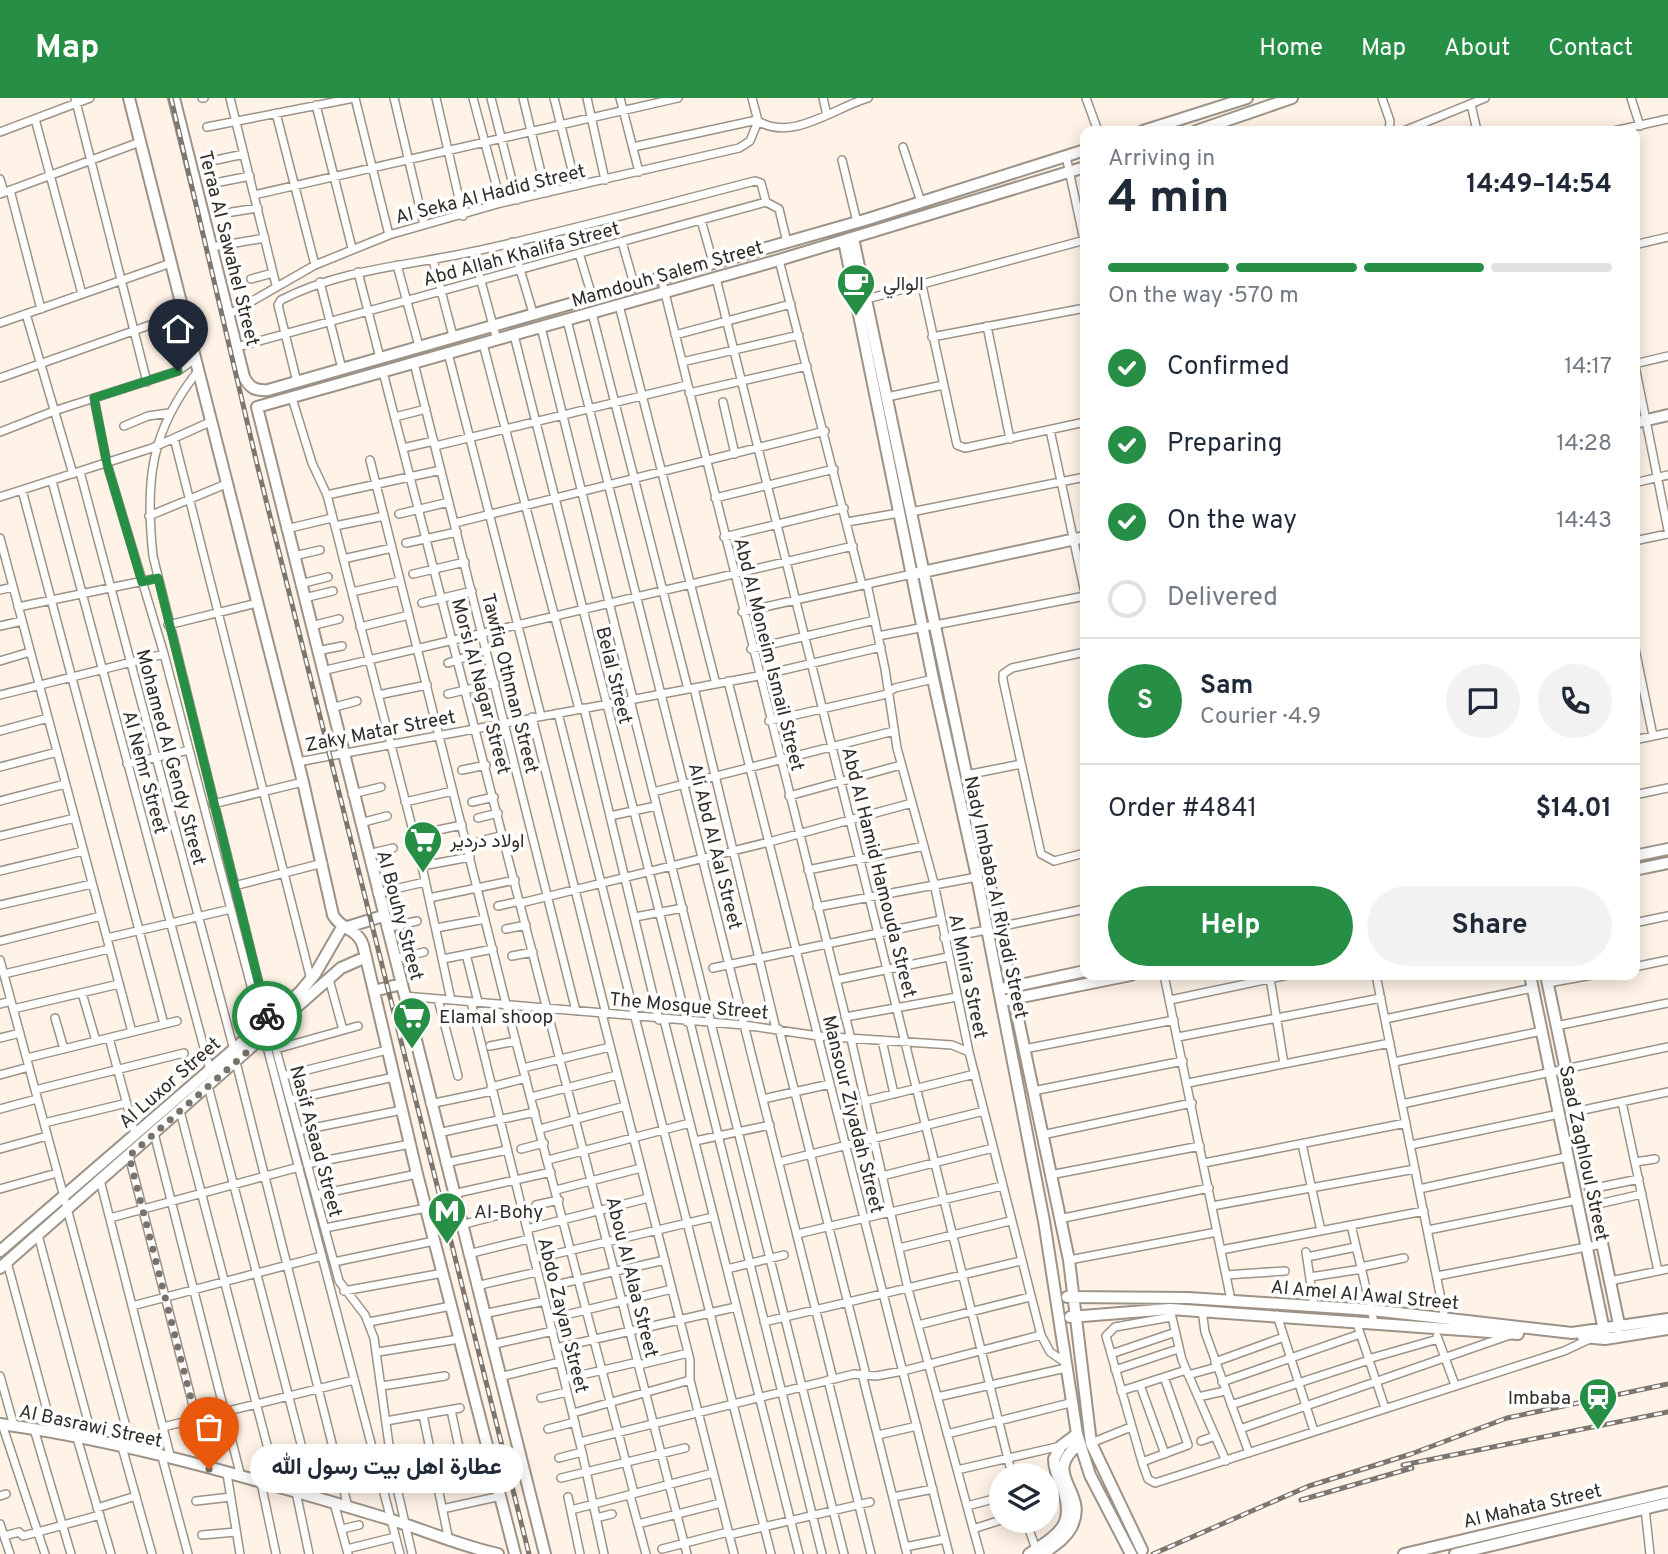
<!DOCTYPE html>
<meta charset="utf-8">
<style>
:root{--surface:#fff;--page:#f2f2f3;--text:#1f2937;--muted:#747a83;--line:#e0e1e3;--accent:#278f45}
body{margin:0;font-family:Overpass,Vazirmatn,sans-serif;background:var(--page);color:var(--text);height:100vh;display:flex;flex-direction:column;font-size:26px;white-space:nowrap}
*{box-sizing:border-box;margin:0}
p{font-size:23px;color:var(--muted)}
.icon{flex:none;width:38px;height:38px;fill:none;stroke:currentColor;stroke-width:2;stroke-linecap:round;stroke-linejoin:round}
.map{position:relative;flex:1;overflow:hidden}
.drawer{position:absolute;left:1080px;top:28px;width:560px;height:854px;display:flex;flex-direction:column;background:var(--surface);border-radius:14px;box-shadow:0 4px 18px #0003}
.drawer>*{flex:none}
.controls{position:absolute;left:989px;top:1365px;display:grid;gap:14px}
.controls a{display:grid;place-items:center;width:70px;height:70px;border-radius:50%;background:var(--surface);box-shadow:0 4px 18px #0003;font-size:35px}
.pin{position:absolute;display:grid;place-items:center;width:60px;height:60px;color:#fff;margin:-72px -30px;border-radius:50% 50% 50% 0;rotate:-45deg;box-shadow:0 0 7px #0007}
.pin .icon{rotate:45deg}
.courier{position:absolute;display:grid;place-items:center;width:70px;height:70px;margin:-35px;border:5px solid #278f45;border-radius:50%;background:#fff;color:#222;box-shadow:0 2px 9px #0007}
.bubble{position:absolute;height:49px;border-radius:24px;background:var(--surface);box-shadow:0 4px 18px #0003;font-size:23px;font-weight:700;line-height:49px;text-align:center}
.headline em{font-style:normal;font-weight:700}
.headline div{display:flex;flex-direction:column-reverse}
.headline{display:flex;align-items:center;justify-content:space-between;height:119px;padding:0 28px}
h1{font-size:46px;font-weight:700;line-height:52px}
.bar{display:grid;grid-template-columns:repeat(4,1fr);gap:10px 7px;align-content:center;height:84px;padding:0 28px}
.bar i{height:9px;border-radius:5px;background:var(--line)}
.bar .active{background:var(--accent)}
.bar p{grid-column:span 4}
.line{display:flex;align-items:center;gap:18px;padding:0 28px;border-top:2px solid var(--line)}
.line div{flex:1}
.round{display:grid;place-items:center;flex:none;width:74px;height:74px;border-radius:37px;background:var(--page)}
ol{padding:0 28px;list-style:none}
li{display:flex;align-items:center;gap:21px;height:77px}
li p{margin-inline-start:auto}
li .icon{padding:7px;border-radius:50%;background:var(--accent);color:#fff;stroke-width:4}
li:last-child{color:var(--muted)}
li i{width:38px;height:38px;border:4px solid var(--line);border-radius:50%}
.cta{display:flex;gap:14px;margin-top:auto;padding:14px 28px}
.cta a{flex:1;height:80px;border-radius:42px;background:var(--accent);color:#fff;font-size:28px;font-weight:700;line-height:80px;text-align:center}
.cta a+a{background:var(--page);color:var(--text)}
header{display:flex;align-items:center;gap:42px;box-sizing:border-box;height:98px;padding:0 35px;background:var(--accent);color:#fff}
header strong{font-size:33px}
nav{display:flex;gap:38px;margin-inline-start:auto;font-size:24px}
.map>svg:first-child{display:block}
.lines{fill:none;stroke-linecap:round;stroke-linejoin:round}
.street-casing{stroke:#9d9287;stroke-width:10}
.secondary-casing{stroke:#9d9287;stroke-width:14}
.street{stroke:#fff;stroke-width:7}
.secondary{stroke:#fff;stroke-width:10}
.rail-casing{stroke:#7d766e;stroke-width:5}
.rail{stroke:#fff;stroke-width:2.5;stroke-dasharray:8;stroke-linecap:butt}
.done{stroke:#78726a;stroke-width:7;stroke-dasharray:0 12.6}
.route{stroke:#278f45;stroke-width:9}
.labels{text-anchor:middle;stroke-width:7;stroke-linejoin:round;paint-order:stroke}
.street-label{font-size:19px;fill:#302c27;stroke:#fff}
.poi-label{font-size:19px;fill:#302c27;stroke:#fff;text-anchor:start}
</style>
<header>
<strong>Map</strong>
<nav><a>Home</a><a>Map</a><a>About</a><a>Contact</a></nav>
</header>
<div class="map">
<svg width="1668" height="1456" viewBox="0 0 1668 1456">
<rect width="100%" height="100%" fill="#fff3e7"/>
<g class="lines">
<!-- street casing -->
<g class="street-casing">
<path id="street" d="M75,0L147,284
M202,0H204
M230,0L276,187
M355,0L389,137
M394,0L424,127
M436,0L463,118
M473,0L501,105
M491,0L517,102
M523,0L546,95
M554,0L576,88
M587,0L605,82
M620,0L639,74
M752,0L758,23
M823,0L827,17
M1086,0L1098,33
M1382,0L1390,23L1389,33
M1631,0L1640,28
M1471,6L1477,33
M316,7L352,150
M276,15L315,167
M35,21L82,196
M758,23C791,44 834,10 868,0
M207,29L354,0
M1404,33L1485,0
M1614,33L1668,21
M0,34L90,0
M633,49L757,22
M903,49L921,104
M1066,58L1085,147
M216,62L244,56
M842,62L857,124
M0,81L4,94
M220,84L250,78
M10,92L41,211
M0,96L140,44
M254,97L678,0
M232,114L258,110
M701,122L713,164
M512,144L533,215
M622,144L634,186
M1634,147L1668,139
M212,149L265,140
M473,154L497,242
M579,155L592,198
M433,162L453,238
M779,162L862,487
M397,167L419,248
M358,174L380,260
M661,179L851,941L908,1191L980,1456
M716,180L1012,1377
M251,181L273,175
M320,184L342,271
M922,187L957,347L965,350L1085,324
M863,202L1085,142
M619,207L716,586
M592,215L688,591
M26,216L73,376
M228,217L315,167L389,137L501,105L739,50L750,43L758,23
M567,222L833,1281
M0,225L171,165
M987,228L1010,341
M541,229L633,601
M514,237L687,924
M675,237L791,206
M932,239L1085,210
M483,246L579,611
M237,249L766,104L779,111L787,144
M448,255L541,618
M1634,263L1668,432
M682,264L799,237
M414,265L576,913
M1634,266L1668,258
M198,273C150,333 145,384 153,458L268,922L339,1183L365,1217L374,1240L392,1368L412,1456
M383,274L687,1456
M0,280L184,215
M297,284L278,207L281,202C341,171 407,168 471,154C566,134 661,107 755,83L761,85L766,104
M689,295L807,268
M887,299L943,287
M94,300L107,366L164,556L400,1456
M292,300L312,365L327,397L422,768L451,902
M723,304L735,356
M395,319L426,311
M124,328L148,318L169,315
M1050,332L1085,495
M0,334L54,313L178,273L195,261
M174,340L311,882
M435,348L687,287
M403,350L434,343
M370,362L506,906L634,1395
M80,374L234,952
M52,383L210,972
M1634,385L1668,377
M22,392L164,926
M327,397L441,372
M0,399L152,350L210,324
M715,400L834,371
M911,414L1085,379
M399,416L449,404
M149,418L226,386
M847,424L899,415
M455,425L825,333
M335,428L384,418
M286,431L332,420
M724,439L844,410
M0,440L132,934
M1634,443L1668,436
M406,445L457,434
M294,458L320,452
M343,461L392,450
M413,476L465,464
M300,486L328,479
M867,486L885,571L897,650L934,785L969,954L1041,1237L1050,1254L1066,1265
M0,492L13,489
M352,494L400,483
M304,500L333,493
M422,505L472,493
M18,509L158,480
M742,514L912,476
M168,527L257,505
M0,528L22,523
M311,528L339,521
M360,529L409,517
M878,538L1085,498
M1634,546L1653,638
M751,551L875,522
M317,553L342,548
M1085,554L1012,570L1003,576V582L1041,756L1054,763L1085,755
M0,563L30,554
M448,565L487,552
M322,573L853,448
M728,583L949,1456
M694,590L776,931
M448,596L495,585
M0,597L164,556
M378,597L427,587
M630,602L844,1456
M331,610L357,603
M584,610L659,922
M558,615L771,1456
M532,619L606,916
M769,623L883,597L895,590L933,581
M0,633L48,620
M1634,642L1668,635
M298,664L758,578L881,549
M127,666L189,652
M0,669L57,654
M462,672L486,667
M966,677L1021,666
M653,694L894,633
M352,696L381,689
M1634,697L1668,690
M789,698L901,667
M0,703L65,686
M405,704L453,693
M472,704L494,699
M213,706L303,684
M610,718L656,708
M478,720L498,715
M360,725L387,718
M414,737L462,727
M0,738L75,720
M480,743L504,737
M368,756L393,750
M422,768L470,759
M808,772L924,748
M0,773L83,753
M234,788L323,765
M377,795L425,784
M429,800L515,782
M521,805L769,744L912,705
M0,807L92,786
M498,808L520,803
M817,809L977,779
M635,819L683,810
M1634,825L1668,818
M998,829L1085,811
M386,830L417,823
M436,830L485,821
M506,831L526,827
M107,840L231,811
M944,840L987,832
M0,843L101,818
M466,856L478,904
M512,858L533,854
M395,861L424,854
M443,861L493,851
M0,862L132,1351
M1634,869L1668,862
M713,870L941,822
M4,876L109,851
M1164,877L1231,1202
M1376,877L1445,1221
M1270,880L1284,966
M329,881L343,932
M836,882L948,859
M1548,885L1592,877
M82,895L96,943
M404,898L744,927L818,938L952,947L969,954
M438,901L458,978
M1170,902L1288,877
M471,904L582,1354L604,1456
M0,906L11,903
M13,911L119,886
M602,916L690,1262V1282L734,1456
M845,919L957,899
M55,920L64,951
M1385,921L1533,890
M664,922L799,1456
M690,924L822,1456
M1556,928L1668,905
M779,931L866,1277
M1178,939L1381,900
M0,940L20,935
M109,940L135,1036
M882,942L894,996
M490,948L516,943
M276,951L358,928
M1024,951L1174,922
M27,960L177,923
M236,964L348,1409
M1394,964L1542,933
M523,970L610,949
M0,977L29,969
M283,978L387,952
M1188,985L1390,945
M208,988L315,1400
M491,989L526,980
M35,992L184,955
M1033,993L1183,963
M531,999L617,977
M763,1001L830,986
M290,1002L394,979
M865,1003L975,976
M1622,1004L1658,1173
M430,1006L492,993
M1402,1006L1668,949
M0,1011L37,1001
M180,1013L278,1389
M1574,1014L1668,994
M44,1025L127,1005
M540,1031L625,1008
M298,1033L402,1012
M154,1035L241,1379
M438,1035L535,1014
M1042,1037L1192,1005
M695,1043L770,1027
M1302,1046L1321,1133
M1411,1047L1559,1016
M0,1051L47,1038
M521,1051L544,1045
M129,1058L209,1370
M548,1062L690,1025
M779,1064L984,1013
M1635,1064L1655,1061
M445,1065L507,1052
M1204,1065L1406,1025
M307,1066L410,1046
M1050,1077L1200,1048
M882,1078L993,1050
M100,1082L171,1361
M0,1091L57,1075
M1419,1091L1567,1059
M1590,1091L1639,1081
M556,1092L641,1070
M453,1096L551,1074
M316,1097L417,1076
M536,1107L559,1102
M1594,1107L1642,1096
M1212,1108L1415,1071
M110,1120L299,1069
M1059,1121L1209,1090
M461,1127L522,1111
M1351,1127L1374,1224
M325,1130L426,1110
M527,1131L648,1100
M1428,1132L1577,1102
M797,1136L1002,1088
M38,1137L93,1342
M899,1150L1010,1123
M1221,1152L1424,1113
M1306,1154L1314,1208
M468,1156L529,1141
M1307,1159L1356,1149
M534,1161L713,1119
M1069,1162L1217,1134
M7,1164L53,1334
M334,1164L434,1143
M1361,1169L1404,1160
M727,1171L784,1157
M1226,1177L1285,1173
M1437,1178L1602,1146
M1310,1179L1362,1171
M1610,1183L1668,1171
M555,1187L665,1162
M476,1188L537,1174
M344,1193L443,1175
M132,1208L322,1158
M1202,1212L1205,1234L1249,1355
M1171,1215L1182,1262L1226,1363
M483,1216L545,1203
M1277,1217L1314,1333
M1171,1219L1115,1229L1106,1238L1142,1364L1148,1381L1155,1385L1564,1253L1592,1240
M549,1221L672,1191
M1356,1223L1385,1310
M369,1224L451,1208
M764,1224L1021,1163
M918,1227L1030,1199
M1437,1238L1455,1287
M491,1247L553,1233
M556,1250L736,1209
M378,1254L459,1241
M1111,1256L1173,1235
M1368,1261L1438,1241
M1215,1264L1284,1239
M639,1267L688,1255
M1115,1272L1178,1251
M862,1276L907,1456
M1188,1277L1217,1269
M0,1278L14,1328
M499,1279L560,1264
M564,1281L638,1264
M828,1282L871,1456
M1222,1284L1360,1236
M1140,1287L1165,1356
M382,1288L445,1278
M1121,1293L1186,1272
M937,1299L1066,1270
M1198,1299L1225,1293
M541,1300L567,1294
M1231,1307L1369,1262
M451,1312L461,1359
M573,1315L690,1282
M423,1317L449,1443
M386,1323L460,1310
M2,1326L45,1456
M163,1329L354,1282
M34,1331L71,1456
M548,1331L575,1324
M1240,1331L1510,1237
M947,1336L1070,1305
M878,1337L917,1328
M77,1340L111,1456
M1201,1343L1215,1338
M580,1344L854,1276L876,1278L903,1273L1041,1237
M1091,1345L1131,1329
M122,1349L152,1456
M390,1352L430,1351L492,1368
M162,1359L188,1456
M559,1360L582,1354
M1142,1364L1188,1347L1164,1279
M957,1372L1061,1348
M227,1376L240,1456
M561,1380L685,1350
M261,1385L276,1456
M1046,1388L1060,1384
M296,1394L309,1456
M630,1397L646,1456
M0,1398L6,1396
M568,1399L580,1456
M893,1399L933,1391
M196,1403L231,1399
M334,1405L348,1456
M967,1408L1001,1399
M97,1410L136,1398
M1645,1410L1650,1456
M442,1411L501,1398
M571,1412L713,1375
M596,1420L612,1416
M1026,1423L1036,1451
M0,1426L10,1456
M638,1426L721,1405
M342,1431L359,1427
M973,1431L1001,1422
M202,1437L236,1434
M729,1437L870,1404
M4,1438L19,1434L23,1438L100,1417
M905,1449L945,1441
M347,1451L395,1439
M662,1451L728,1434"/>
</g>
<!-- secondary casing -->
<g class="secondary-casing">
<path id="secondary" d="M129,0L303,684L333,817C341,832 357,830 363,847L417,1076L515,1456
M174,0L244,279C250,290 255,293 268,292L868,121L1085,52
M1143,33L1247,0
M1196,33L1292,0
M853,140L1069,1162L1091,1345L1142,1452
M844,143L933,581L977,779L1044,1123L1077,1336L1090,1377L1131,1456
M1634,325L1668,317
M918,475L1085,439
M1634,758L1668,751
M1634,772L1668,765
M1530,877L1605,1237
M1546,877L1621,1236
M1006,890L1085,873
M374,893L401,886
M1007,902L1131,877
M0,1153L300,894L315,876L341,831L383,818
M0,1170L341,870L366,859
M1067,1199L1188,1200L1372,1212L1572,1235L1668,1221
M1070,1219L1170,1211L1518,1236
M1583,1239L1605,1241L1668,1231
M0,1326C133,1344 264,1384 392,1422C427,1433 461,1448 498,1456
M545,1456L257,309L779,162L1085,69
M1029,1456C1060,1435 1076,1427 1062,1388C1058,1379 1054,1371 1054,1361L1061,1348L1077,1336
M1043,1456C1053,1448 1065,1441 1071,1430C1091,1393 1039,1378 1079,1346
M1404,1456L1668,1394
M1455,1456L1668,1405"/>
</g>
<!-- street -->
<use href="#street" class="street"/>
<!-- secondary -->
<use href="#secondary" class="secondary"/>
<!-- rail casing -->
<g class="rail-casing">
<path id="rail" d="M171,0L257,366L529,1456
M1403,1367L1668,1314
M1301,1402L1412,1370
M1153,1456L1309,1388L1411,1356L1507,1320L1668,1286"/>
</g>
<!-- rail -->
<use href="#rail" class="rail"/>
</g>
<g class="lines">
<!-- done -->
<path class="done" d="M209,1371L129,1058L271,933L267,918"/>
<!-- route -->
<path class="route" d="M178,273L94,300L107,366L142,484L158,480L267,918"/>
</g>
<!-- icons -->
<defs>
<g id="cafe-pin" transform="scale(2.0125)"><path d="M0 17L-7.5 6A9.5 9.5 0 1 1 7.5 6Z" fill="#278f45" stroke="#fff"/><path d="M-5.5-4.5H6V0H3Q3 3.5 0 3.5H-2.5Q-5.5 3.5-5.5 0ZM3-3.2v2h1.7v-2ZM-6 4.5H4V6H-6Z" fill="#fff"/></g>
<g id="supermarket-pin" transform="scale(2.0125)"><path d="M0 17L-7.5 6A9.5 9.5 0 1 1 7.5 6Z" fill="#278f45" stroke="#fff"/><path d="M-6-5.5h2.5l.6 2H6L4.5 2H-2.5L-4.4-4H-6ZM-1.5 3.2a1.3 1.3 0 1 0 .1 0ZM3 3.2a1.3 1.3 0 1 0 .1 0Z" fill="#fff"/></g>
<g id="metro-pin" transform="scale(2.0125)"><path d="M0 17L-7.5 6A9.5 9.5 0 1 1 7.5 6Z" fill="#278f45" stroke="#fff"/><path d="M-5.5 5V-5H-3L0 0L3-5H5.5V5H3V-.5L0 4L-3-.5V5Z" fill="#fff"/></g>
<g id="station-pin" transform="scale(2.0125)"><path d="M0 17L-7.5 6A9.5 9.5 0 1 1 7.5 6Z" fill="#278f45" stroke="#fff"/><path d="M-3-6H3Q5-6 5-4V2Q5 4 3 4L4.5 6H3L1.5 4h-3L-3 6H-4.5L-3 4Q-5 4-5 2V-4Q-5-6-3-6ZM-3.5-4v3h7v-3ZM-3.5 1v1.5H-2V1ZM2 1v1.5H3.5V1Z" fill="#fff"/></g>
</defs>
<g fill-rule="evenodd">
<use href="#cafe-pin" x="856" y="185"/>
<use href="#supermarket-pin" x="423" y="742"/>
<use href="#supermarket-pin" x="412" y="918"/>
<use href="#metro-pin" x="447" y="1113"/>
<use href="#station-pin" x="1598" y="1299"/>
</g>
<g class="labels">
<!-- street labels -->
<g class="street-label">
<text transform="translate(490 95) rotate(-14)" y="7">Al Seka Al Hadid Street</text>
<text transform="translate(230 150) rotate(76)" y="7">Teraa Al Sawahel Street</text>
<text transform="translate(521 155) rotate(-15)" y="7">Abd Allah Khalifa Street</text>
<text transform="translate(667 175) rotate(-16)" y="7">Mamdouh Salem Street</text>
<text transform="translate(770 556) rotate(76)" y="7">Abd Al Moneim Ismail Street</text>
<text transform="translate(615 577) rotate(76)" y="7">Belal Street</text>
<text transform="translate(511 585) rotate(76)" y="7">Tawfiq Othman Street</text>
<text transform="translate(482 588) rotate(75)" y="7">Morsi Al Nagar Street</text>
<text transform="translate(380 632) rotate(-11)" y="7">Zaky Matar Street</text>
<text transform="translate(172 659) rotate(75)" y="7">Mohamed Al Gendy Street</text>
<text transform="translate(146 674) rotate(75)" y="7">Al Nemr Street</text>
<text transform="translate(716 748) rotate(76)" y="7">Ali Abd Al Aal Street</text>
<text transform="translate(880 774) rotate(76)" y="7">Abd Al Hamid Hamouda Street</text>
<text transform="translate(997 799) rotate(78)" y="7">Nady Imbaba Al Riyadi Street</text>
<text transform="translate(401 817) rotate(75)" y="7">Al Bouhy Street</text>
<text transform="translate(969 878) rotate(78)" y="7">Al Mnira Street</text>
<text transform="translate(689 907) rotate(5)" y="7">The Mosque Street</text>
<text transform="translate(169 984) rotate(-41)" y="7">Al Luxor Street</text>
<text transform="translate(854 1016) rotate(76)" y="7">Mansour Ziyadah Street</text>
<text transform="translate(317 1043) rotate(75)" y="7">Nasif Asaad Street</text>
<text transform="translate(1585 1055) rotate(78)" y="7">Saad Zaghloul Street</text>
<text transform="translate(633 1179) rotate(76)" y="7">Abou Al Alaa Street</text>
<text transform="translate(1365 1196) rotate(5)" y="7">Al Amel Al Awal Street</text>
<text transform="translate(564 1217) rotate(76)" y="7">Abdo Zayan Street</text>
<text transform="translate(91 1327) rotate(12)" y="7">Al Basrawi Street</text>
<text transform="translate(1532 1407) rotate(-13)" y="7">Al Mahata Street</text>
</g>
<!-- poi labels -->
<g class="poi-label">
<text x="883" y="192">الوالي</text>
<text x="450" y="749">اولاد دردير</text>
<text x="439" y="925">Elamal shoop</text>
<text x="474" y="1120">Al-Bohy</text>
<text x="1571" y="1306" text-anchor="end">Imbaba</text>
</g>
</g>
</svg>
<div class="controls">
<a><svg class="icon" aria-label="layers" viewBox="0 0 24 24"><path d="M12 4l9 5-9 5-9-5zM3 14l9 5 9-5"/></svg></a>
</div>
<div class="pin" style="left:209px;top:1371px;background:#ea580c"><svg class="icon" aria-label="bag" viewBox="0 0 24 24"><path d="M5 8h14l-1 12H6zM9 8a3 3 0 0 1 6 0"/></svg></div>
<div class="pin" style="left:178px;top:273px;background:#1f2937"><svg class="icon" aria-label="home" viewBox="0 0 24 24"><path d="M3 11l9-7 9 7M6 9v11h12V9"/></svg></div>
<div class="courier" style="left:267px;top:918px"><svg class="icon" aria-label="bike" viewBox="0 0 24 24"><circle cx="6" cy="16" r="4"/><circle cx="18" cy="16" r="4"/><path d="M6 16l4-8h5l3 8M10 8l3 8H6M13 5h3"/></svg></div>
<div class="bubble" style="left:250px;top:1346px;width:273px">عطارة اهل بيت رسول الله</div>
<section class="drawer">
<div class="headline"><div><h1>4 min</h1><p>Arriving in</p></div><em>14:49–14:54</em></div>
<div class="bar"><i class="active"></i><i class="active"></i><i class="active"></i><i></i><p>On the way · 570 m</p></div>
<ol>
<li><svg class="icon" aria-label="check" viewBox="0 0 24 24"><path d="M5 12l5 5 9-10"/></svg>Confirmed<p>14:17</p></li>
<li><svg class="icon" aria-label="check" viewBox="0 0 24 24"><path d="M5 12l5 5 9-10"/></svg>Preparing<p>14:28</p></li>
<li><svg class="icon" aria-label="check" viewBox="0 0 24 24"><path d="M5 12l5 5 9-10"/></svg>On the way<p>14:43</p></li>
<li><i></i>Delivered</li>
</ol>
<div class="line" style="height:126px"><b class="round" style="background:var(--accent);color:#fff">S</b><div><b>Sam</b><p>Courier · 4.9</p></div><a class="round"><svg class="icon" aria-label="chat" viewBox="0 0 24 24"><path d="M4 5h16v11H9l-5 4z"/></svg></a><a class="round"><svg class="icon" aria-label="phone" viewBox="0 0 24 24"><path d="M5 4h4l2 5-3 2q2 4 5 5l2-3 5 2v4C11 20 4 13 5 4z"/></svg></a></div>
<div class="line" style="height:91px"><div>Order #4841</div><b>$14.01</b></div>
<div class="cta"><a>Help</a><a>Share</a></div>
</section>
</div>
